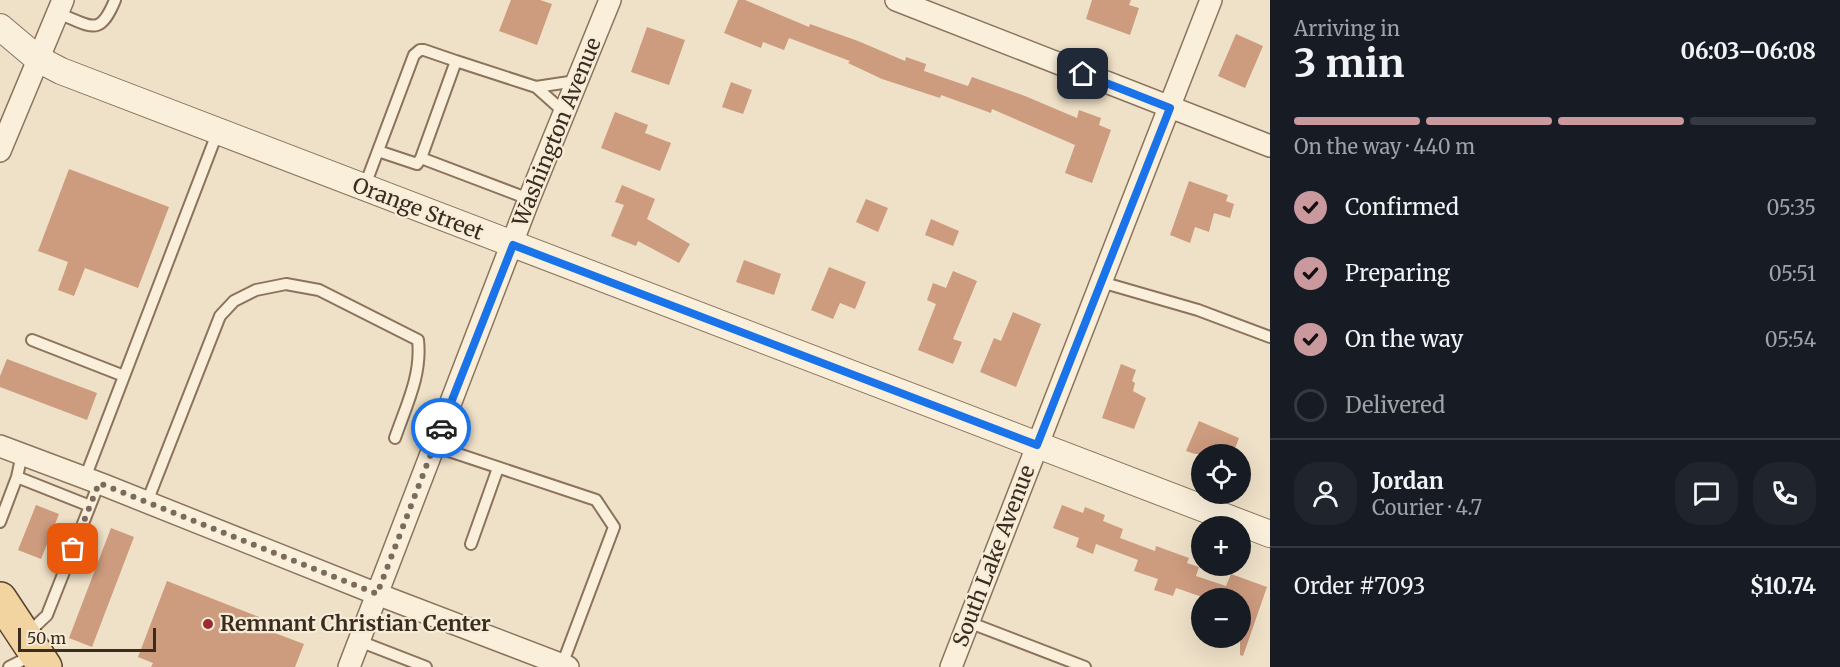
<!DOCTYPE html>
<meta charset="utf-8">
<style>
:root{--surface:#171b24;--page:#20242c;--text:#f1f3f6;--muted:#9ea1a6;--line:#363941;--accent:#ca999e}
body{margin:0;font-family:Merriweather,serif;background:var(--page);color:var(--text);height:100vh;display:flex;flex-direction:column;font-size:22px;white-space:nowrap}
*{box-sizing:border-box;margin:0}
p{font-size:20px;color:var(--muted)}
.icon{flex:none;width:33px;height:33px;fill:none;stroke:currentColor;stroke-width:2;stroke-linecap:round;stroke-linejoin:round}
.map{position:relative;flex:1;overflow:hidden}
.details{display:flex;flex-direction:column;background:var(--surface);width:570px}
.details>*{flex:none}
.controls{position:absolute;left:1191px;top:444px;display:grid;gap:12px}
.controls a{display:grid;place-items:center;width:60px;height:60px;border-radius:50%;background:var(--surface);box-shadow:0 6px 24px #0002;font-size:30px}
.scale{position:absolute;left:18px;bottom:15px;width:138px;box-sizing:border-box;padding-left:6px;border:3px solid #3b2c20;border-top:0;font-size:16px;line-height:21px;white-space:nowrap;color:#3b2c20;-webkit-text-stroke:4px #f6ecd7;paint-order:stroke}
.pin{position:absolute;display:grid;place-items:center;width:51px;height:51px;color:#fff;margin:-26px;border-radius:12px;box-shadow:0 3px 9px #0006}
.courier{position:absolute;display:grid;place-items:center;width:60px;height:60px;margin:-30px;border:4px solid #1a73e8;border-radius:50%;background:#fff;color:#222;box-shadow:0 2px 8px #0007}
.head em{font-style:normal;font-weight:700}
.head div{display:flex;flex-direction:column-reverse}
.head{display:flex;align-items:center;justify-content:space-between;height:102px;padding:0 24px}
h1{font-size:39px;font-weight:700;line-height:45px}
.bar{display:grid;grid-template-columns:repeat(4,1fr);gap:9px 6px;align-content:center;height:72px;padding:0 24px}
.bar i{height:8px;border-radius:4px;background:var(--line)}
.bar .on{background:var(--accent)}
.bar p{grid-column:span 4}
.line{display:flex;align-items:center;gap:15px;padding:0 24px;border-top:2px solid var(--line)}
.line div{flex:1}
.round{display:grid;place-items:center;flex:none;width:63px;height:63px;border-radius:24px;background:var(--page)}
ol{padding:0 24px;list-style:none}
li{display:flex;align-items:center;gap:18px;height:66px}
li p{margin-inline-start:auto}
li .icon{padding:6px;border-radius:50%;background:var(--accent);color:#111;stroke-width:4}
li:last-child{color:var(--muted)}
li i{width:33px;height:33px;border:3px solid var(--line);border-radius:50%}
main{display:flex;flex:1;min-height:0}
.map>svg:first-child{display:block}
.building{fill:#cd9b7e}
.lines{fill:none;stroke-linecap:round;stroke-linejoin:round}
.service-casing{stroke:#8b735c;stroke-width:14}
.minor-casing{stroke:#8b735c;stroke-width:24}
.tertiary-casing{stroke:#8b735c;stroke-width:28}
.primary-casing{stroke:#594130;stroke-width:36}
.service{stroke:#f9efdb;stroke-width:10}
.minor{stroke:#f9efdb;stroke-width:21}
.tertiary{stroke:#f9efdb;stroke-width:26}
.primary{stroke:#f1d4a0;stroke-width:33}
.done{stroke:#7a6b5b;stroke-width:6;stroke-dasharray:0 10.8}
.route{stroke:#1a73e8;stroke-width:8}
.poi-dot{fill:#9a2c32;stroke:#f6ecd7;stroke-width:2}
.labels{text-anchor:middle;stroke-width:4.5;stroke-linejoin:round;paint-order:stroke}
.street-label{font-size:21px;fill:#3b2c20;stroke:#f6ecd7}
.poi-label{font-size:21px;font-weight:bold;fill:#3b2c20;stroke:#f6ecd7;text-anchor:start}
</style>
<main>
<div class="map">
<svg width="1270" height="667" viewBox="0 0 1270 667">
<rect width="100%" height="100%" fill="#efe1c8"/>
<!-- building -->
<path class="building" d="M511,0H540L552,4L537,45L499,31Z
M738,0H745L809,27L810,24L858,41L905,61L906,57L926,64L924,71L968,86L972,77L1025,96L1077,118L1079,110L1101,118L1099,125L1111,130L1092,183L1065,173L1075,145L992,109L991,113L941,95L940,98L882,79L848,63L850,61L789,38L784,50L763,42L761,48L724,33Z
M1092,0H1131L1129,5L1139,8L1130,35L1086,19Z
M647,27L685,40L669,85L631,72Z
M1236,34L1263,46L1245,88L1218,76Z
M731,82L752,90L743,114L722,107Z
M615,112L648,125L645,133L671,143L660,171L601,148Z
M69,169L169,207L138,288L85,268L74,296L58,290L68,262L38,251Z
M1189,181L1228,195L1226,201L1234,204L1230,218L1214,213L1209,232L1195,227L1190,243L1170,235Z
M622,185L655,199L647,219L690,244L679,263L638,241L636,246L611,236L624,205L615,202Z
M866,199L888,208L878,232L856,222Z
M931,219L959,231L953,246L925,235Z
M744,260L781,274L774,295L736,282Z
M829,267L866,282L855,309L840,303L833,319L811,310Z
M953,271L977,281L953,339L962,342L953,364L918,350L936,304L927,300L933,283L946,288Z
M1013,312L1041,324L1016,387L980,372L994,338L1001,341Z
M7,359L97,393L87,420L0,387V376Z
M1121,364L1136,370L1132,381L1135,383L1133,391L1146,398L1134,429L1102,418Z
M1199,421L1239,438L1233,454H1195L1186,451Z
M36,505L59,514L41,559L18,550Z
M1062,505L1083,513L1085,507L1105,515L1103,521L1123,529L1120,538L1155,551L1156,546L1189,558L1187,563L1199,567L1196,576L1226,586L1231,574L1267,587L1243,656L1240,655V598H1205L1176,588L1173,596L1154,590L1158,579L1134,571L1138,560L1096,544L1093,554L1076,547L1079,538L1053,528Z
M111,528L134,537L92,647L69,638Z
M167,581L267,620L264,629L304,644L295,667H151L153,663L138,657Z"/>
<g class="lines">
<!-- service casing -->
<g class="service-casing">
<path id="service" d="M57,13C91,25 99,39 115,0
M456,61L536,87
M564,112L536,87L576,81
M421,158L529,199
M364,188L414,55L420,50H424L456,61L421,158L417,164L378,151
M1101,282L1198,310L1270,337
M32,340L124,376
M434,446L596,500L614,527L562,665
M17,477L90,506
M85,478L218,131
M147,502L220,316L234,301L256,290L286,284L319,290L418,340C422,375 406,406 395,438
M0,522L17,477L22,454
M471,544L498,468
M968,622L1085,667
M27,634L47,615L99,483
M359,641L426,667
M9,667L33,655"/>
</g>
<!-- minor casing -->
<g class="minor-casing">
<path id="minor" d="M896,0L1270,146
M0,151L63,0
M0,446L104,485L377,594L568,667
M349,667L529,199L610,0
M951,667L1211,0"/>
</g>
<!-- tertiary casing -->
<g class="tertiary-casing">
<path id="tertiary" d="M0,27L38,59L61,71L1270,534"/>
</g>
<!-- primary casing -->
<g class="primary-casing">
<path id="primary" d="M0,599L45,667"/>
</g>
<!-- service -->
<use href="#service" class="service"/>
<!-- minor -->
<use href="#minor" class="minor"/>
<!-- tertiary -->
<use href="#tertiary" class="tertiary"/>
<!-- primary -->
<use href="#primary" class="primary"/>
</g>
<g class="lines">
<!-- done -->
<path class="done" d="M73,549L99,483L377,594L441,428"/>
<!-- route -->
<path class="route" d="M441,428L513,245L1037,445L1170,108L1083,74"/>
</g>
<!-- markers -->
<circle class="poi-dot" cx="208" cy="624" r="6"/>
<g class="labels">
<!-- street labels -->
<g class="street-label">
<text transform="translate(557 132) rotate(-68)" y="7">Washington Avenue</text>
<text transform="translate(418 209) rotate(21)" y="7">Orange Street</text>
<text transform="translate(994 556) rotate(-69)" y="7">South Lake Avenue</text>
</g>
<!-- poi labels -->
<g class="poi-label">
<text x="220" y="631">Remnant Christian Center</text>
</g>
</g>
</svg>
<div class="controls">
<a><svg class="icon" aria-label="locate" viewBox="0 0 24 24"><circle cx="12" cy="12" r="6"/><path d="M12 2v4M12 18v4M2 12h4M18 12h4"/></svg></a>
<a>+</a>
<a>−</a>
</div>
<div class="scale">50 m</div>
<div class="pin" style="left:73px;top:549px;background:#ea580c"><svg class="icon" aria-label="bag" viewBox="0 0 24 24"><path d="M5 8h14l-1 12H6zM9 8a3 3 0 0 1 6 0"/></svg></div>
<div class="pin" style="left:1083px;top:74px;background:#1f2937"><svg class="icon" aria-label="home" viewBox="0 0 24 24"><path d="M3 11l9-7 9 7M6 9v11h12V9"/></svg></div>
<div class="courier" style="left:441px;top:428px"><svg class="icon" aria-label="car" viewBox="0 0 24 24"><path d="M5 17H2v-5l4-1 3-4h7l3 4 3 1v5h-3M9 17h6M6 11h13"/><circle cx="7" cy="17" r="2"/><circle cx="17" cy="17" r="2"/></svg></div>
</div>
<section class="details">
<div class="head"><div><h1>3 min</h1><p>Arriving in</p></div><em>06:03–06:08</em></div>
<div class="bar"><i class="on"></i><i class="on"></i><i class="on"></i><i></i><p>On the way · 440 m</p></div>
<ol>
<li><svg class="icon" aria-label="check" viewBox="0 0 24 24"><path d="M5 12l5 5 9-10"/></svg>Confirmed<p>05:35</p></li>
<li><svg class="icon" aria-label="check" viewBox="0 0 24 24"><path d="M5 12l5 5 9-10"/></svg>Preparing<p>05:51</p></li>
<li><svg class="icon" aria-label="check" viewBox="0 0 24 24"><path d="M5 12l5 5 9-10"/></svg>On the way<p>05:54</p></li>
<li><i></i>Delivered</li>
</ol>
<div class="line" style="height:108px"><a class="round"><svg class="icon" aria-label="person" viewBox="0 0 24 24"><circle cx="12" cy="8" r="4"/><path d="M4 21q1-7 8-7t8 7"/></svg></a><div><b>Jordan</b><p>Courier · 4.7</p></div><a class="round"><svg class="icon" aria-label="chat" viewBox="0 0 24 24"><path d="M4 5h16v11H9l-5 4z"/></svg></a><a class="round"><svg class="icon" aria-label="phone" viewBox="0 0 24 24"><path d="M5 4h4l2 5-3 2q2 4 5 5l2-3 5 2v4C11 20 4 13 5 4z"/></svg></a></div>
<div class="line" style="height:78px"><div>Order #7093</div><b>$10.74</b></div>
</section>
</main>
